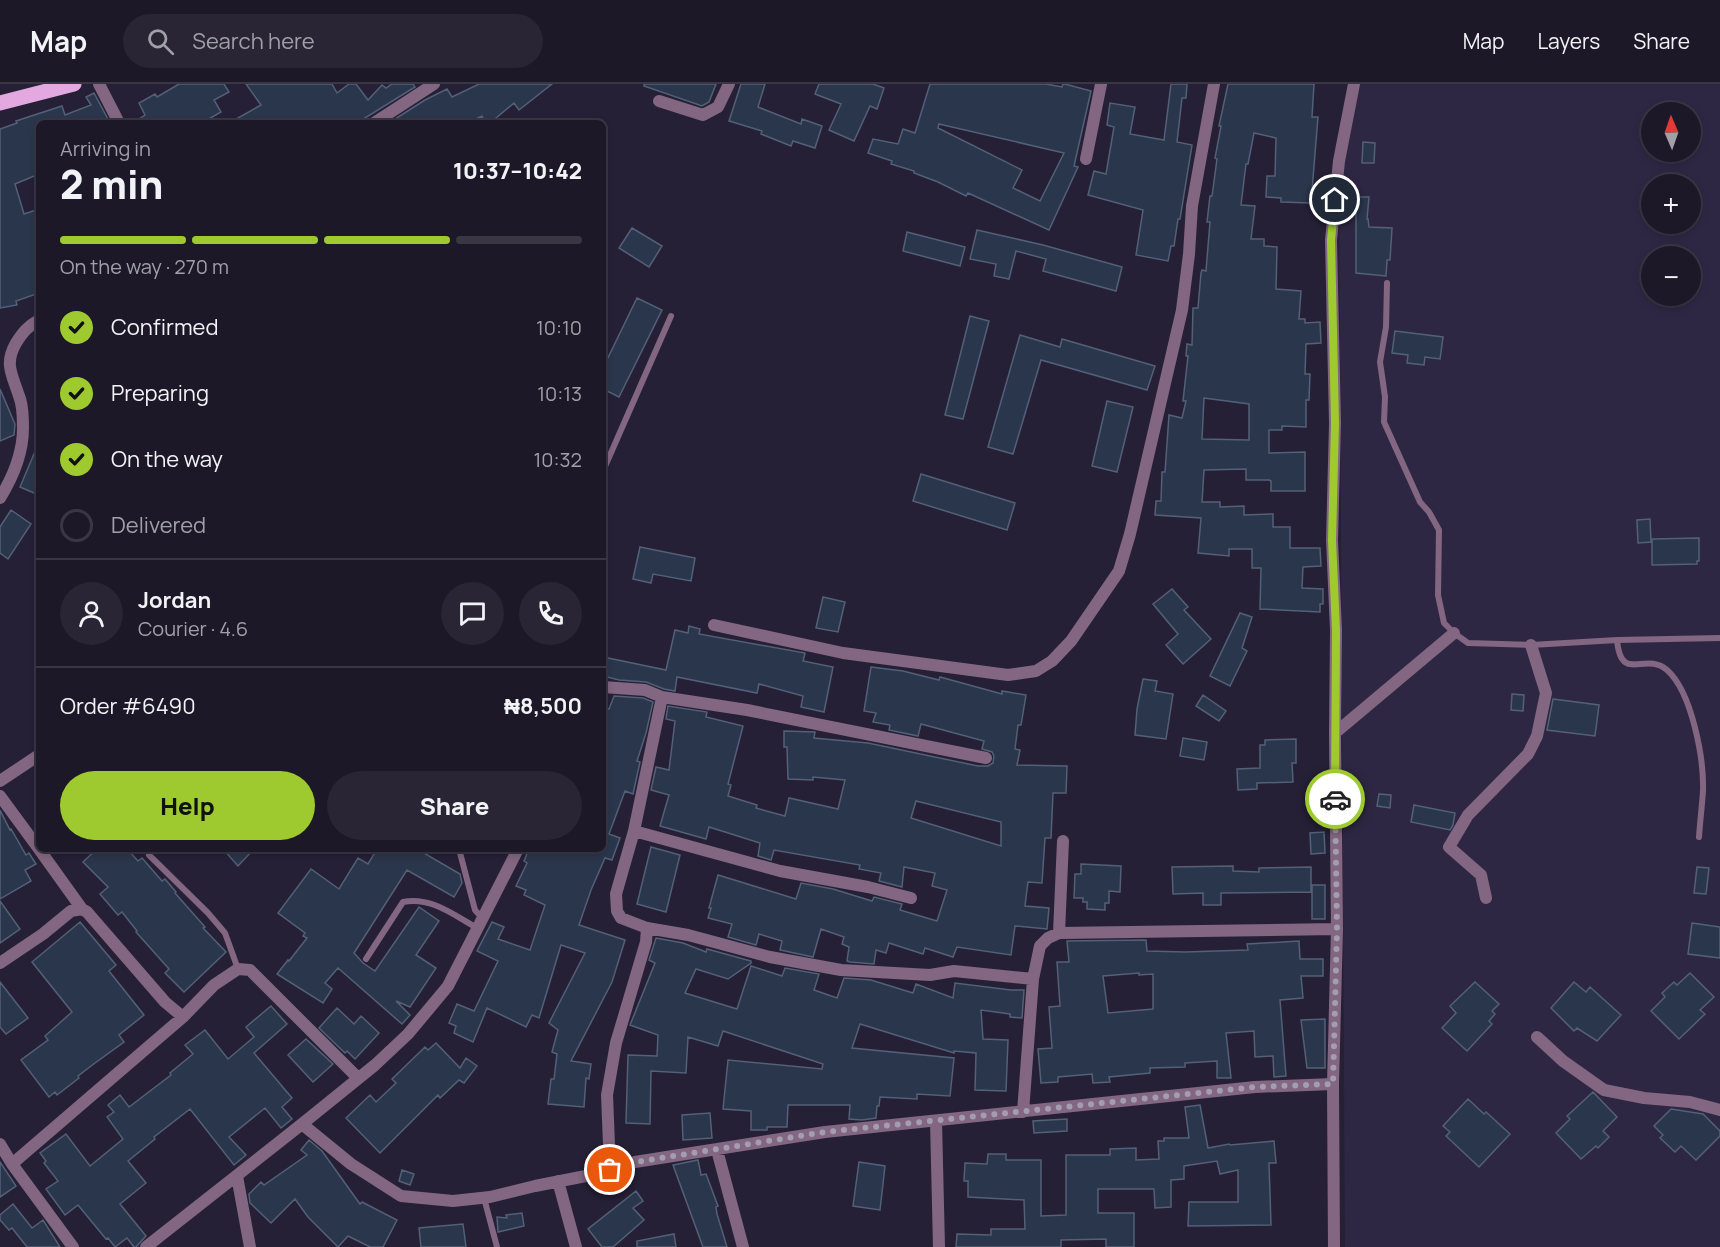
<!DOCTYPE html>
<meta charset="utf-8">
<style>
:root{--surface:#1c1828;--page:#292534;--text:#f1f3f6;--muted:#a0a0a8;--line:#3a3745;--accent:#9eca2f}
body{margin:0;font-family:Manrope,sans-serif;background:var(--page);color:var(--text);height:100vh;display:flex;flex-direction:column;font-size:22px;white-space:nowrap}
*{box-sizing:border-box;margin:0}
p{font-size:20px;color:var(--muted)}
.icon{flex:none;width:33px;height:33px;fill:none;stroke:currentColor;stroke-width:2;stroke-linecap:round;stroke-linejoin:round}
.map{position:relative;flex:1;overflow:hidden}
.panel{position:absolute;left:36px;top:36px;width:570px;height:732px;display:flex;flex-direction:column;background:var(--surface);border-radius:9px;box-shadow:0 3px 9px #0003,0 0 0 2px var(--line)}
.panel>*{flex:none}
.needle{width:39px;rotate:358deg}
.tools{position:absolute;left:1641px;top:18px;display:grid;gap:12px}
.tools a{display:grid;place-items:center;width:60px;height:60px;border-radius:50%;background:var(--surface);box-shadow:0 3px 9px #0003,0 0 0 2px var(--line);font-size:30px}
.pin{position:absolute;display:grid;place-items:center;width:51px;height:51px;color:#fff;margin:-26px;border:3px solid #fff;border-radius:50%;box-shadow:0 2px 6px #0007}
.courier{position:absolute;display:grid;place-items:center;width:60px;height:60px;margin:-30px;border:4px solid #9eca2f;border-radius:50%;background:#fff;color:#222;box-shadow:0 2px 8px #0007}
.head em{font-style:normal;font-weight:800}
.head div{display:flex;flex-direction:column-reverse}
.head{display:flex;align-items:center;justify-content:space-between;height:102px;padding:0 24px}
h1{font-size:39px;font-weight:800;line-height:45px}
.bar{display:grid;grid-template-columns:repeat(4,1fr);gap:9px 6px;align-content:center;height:72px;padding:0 24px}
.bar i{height:8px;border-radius:4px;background:var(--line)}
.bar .selected{background:var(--accent)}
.bar p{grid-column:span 4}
.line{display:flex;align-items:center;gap:15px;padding:0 24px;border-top:2px solid var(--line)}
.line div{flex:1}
.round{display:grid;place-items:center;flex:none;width:63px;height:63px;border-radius:32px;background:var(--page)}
ol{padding:0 24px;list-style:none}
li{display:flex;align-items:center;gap:18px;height:66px}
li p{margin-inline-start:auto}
li .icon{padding:6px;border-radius:50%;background:var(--accent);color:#111;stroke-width:4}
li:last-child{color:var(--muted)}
li i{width:33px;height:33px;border:3px solid var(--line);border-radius:50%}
.button{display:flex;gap:12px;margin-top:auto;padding:12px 24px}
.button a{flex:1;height:69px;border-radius:36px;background:var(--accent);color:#111;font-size:24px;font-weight:800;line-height:69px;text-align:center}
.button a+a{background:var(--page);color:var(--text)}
header{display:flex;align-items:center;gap:36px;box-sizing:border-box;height:84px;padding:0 30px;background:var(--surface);border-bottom:2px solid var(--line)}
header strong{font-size:28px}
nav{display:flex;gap:33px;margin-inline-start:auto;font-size:21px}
.search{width:420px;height:54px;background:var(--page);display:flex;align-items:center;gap:15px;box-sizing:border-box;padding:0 21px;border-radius:33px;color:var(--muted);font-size:22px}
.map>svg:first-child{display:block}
.built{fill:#2e2743;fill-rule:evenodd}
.building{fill:#2a364b;stroke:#536077;stroke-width:1.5;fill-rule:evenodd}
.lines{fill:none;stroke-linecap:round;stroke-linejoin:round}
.service{stroke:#836681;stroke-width:6}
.minor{stroke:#836681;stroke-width:12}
.primary{stroke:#e4a8e1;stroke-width:15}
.done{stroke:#a29eb0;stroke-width:6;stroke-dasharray:0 10.8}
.route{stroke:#9eca2f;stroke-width:8}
</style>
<header>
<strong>Map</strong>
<div class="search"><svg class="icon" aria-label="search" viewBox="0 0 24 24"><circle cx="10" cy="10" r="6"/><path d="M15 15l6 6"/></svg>Search here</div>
<nav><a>Map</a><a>Layers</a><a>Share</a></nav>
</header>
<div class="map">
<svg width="1720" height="1163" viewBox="0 0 1720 1163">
<rect width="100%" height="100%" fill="#252036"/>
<!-- built -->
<path class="built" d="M1360,0H1720V1163H1345L1339,101ZM1652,28H1690V68H1652ZM1652,100H1690V140H1652ZM1652,172H1690V212H1652Z"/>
<!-- building -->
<path class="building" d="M179,0H224L229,8L214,16L221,28L202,39H133L145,31L139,19L155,10L157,13Z
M246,0H332L337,9L349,0H356L368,16L382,1L386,4L392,0H413L415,3L357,39H229L261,21Z
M479,0H552L519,26L514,19L490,39H485L482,32L467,39H397L395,35L425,16L447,5L452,13Z
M644,0H716L709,18L702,22L644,2Z
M741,0H765L758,23L801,40L802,35L822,42L815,64L793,57L791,62L761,50L762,47L729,37Z
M819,0H873L884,4L877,25L870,22L854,57L829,46L841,20L815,10Z
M930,0H1046L1062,3L1063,0H1065L1091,7L1074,82L1078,83L1049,146L968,109L966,112L938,98L914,89V87L891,80L892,77L868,69L873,55L898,60L903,45L915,49ZM939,40L1064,69L1040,117L1013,104L1022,86L938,44Z
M1171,0H1187L1186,14H1182L1177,58L1192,61L1180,135H1178L1174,162H1171L1168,177L1136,171L1143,126L1088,111L1094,87L1106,90L1114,43L1107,41L1110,19L1135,23L1130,50L1164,56Z
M1228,0H1314L1312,33H1318L1311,119L1281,118V114L1266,113L1267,92H1275L1276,54L1254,49L1248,80H1246L1241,121L1255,122L1251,155H1264V162L1277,163L1276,205L1301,207L1299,235H1305V239L1320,238L1321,259L1306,260L1305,290H1310L1309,316H1306V343L1282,342V346H1269V369L1305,368V407H1271V397L1269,396H1246V385L1204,386L1202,418H1220V423L1244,422V431L1273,430V443H1290V464H1320L1321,482L1303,483L1302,504L1323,505V520H1320V528L1260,525L1261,484H1252V465H1229V472L1198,469L1201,434L1155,431L1156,417H1161L1162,388H1165L1169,331L1182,334L1186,317H1183L1188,272H1186L1187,260L1192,261L1193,224H1198L1201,189L1202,186L1206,187L1210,138H1207L1210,112H1212L1217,75L1215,74L1221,42H1219ZM1204,314L1249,320V356L1202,355Z
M94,9L110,39H100L98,36L89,39H39V90L15,100L24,130L39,125V209L16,217L17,221L0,224V45L17,39L16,37L62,22L65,31L91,21L86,13Z
M1363,58L1375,59L1374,79H1362Z
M1356,113H1369L1367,135H1368L1369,143L1392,144L1390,176H1387L1386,192L1356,189Z
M632,144L662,162L649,183L619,164Z
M977,146L1043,161L1122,183L1116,207L1043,187L1046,175L1016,167L1009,195L994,192L996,180L970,175Z
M907,148L965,163L960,182L903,167Z
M637,214L662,226L619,313L603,305V284Z
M970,232L989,237L963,335L945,331Z
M1395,247L1443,253L1440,275L1425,273L1424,281L1407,279L1408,271L1392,269Z
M1020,251L1060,263L1062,255L1155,282L1147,306L1041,276L1013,370L988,363Z
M0,305L15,340L14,351L0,357Z
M1107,317L1133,323L1117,388L1092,382Z
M39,358V411L20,403Z
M921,390L1015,419L1007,446L913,417Z
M11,426L31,440L8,475L0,469V443Z
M1650,435L1651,458L1638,459L1637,436Z
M1699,454V477H1697V480L1652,481V455Z
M640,463L695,474L691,497L653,490L651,499L633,495Z
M1172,505L1188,523L1184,526L1211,555L1183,580L1166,561L1178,550L1153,520Z
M823,513L845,518L838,548L816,544Z
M1240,529L1252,533L1242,564L1247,567L1230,602L1210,592Z
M689,542L700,545L699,550L805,569L803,577L833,583L824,628L801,623L803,612L759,600L757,609L677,593L675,607L664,605L646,598L619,596L603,592V573L666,586L675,546L688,549Z
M871,583L903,587L939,596L940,593L1002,610V607L1026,611L1021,641H1018L1015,665L1020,666L1017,681L1067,682L1066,709H1053L1051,754H1045L1042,799L1028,798L1025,822L1049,824L1047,845L1015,842L1011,871L957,863L953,873L925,864L923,870L889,859L886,869L876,866L874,880L850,878L847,877L849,863L842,860L844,853L821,845L813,873L780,866L782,857L759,850L756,861L728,853L732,840L708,834L711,824H709L718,791L796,815L801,799L833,805L872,817L874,813L902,820L900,826L937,837L947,806L932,802L935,789L904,783L902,803L879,797L881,789L859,785L860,781L774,766L771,776L758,772L760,759L709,743L706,755L660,742L669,711L651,706L656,683L669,686L675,637L666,635L668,622L707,628L706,633L743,642L728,700L731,701L728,712L757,721L756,724L785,732L789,714L838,725L845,696L813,693V696L788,695L787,663H784V647L815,648L814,654L868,659L978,682H988L993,679L994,672L992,668L982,665L984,657L921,640L918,652L889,646L890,641L873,638L876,629L864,627ZM916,717L1001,738V762L911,734Z
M1143,595L1157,597L1155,607L1173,610L1166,655L1135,651L1137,625Z
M1512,610L1524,611L1523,627L1511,626Z
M1203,611L1226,627L1219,637L1196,622Z
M614,612L643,614L653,618L646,649L637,677L640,678L633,710L625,707L609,750L620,754L612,776L605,774L591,806L579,841L625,856L612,898L571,977L591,980L589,995L586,994L584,1023L548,1020L551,995H554L557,970L552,968L558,946L549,939L585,869L561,861L539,934L532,931L526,943L487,924L473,958L454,949L456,942L449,939L457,920L474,927L498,877L477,867L492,838L504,843L498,855L530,866L545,821L524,811L526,806L516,802L527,779L524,777L529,765H603V623L609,625Z
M1553,615L1599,621L1595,652L1547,646Z
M1183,654L1207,658L1204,676L1180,672Z
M1296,655V679H1292L1293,698L1257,699V705L1238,706L1237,685L1260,684V661H1265V656Z
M1379,710L1391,711L1390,724L1377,722Z
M1414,721L1455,729L1453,741L1450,746L1411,738Z
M0,726L10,746L11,745L26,771L29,769L36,780L25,786L31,797L0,815Z
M1324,748L1325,769L1311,770L1310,749Z
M651,763L680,771L666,828L637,820Z
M97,765H127L138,777L142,774L162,797L165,795L176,808L175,809L205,843L203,844L226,868L184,908L165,889L169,885L136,848L137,847L122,828L118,831L100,810L108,803L83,778Z
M223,765H254L238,782Z
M377,765H417L460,790L462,799L454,813L407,786L354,869L363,879L375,887L419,823L439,837L416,871L436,884L410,923L396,917L410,931L402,940L338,884L325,899L332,905L323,919L277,890L288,876L289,877L307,854L303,852L305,849L278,829L311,785L339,805L358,774L368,780Z
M1081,780L1121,782L1120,808L1109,807V819H1105V826L1087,825V818H1083V814H1074L1075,790H1081Z
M1233,782V787L1259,788V784L1311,783V808L1221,809V821H1203V809L1173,810L1172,783Z
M1697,783L1709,784L1706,810L1694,809Z
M1312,801H1325V835H1312Z
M0,817L20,845L0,859Z
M80,838L116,881L109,887L144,931L119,951L124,958L95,979L78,992L79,994L57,1011L55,1008L49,1013L21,976L48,956L45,952L72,928L32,878Z
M1692,839L1720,843V874L1688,870Z
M656,854L683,859L706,868L707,865L751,877V879L728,895L696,885L685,909L737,925L751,882L782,892L785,884L819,890L814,906L837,914L844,894L871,896L913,909L916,900L953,914L955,899L1011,906H1024L1022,934L1010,933V930L981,926L983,955L1008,956L1006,1007L975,1006L976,969L954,967V969L860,940L852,964L954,974L950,1012L917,1010V1015L880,1013L879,1022H877L876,1034L862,1036L849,1035L850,1021H788L787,1043H767V1046H751V1027L723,1025L728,976L822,985L823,980L723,947L718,962L688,953L686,989L651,987L650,1040L626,1039L628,971L657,972L658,951L630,941L655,879L649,876Z
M1146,856L1147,867L1185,868L1248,866L1247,860L1299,857L1300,875H1323V892H1301L1303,914L1280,916L1286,992L1274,993L1273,972L1255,973L1254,947L1226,949L1231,994H1217V977L1185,979V983L1150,984V989L1109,993L1110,998L1093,999L1092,990L1058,993V998L1041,999L1038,965L1052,964L1049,923L1060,922L1057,878H1069L1067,857ZM1139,889V891L1153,890V925L1108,929L1103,892Z
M1690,889L1714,913L1700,926L1705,930L1679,955L1651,927L1665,913L1662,909L1674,898L1677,901Z
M0,898L28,934L6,950L0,943Z
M1475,898L1499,920L1492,927L1495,930L1489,937L1492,940L1467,967L1442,944L1456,929L1450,922Z
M1574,898L1586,908L1590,903L1621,931L1597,957L1577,944L1574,947L1551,924Z
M271,922L287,940L254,969L292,1014L282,1023L292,1035L281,1044L265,1024L229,1053L246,1071L234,1081L190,1025L154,1053L155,1055L128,1077L146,1099L120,1120L146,1152L136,1163H134L127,1154L115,1163L108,1154L106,1155L78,1121L65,1131L46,1105L58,1097L44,1079L46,1077L40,1069L66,1050L90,1082L123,1055L107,1033L114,1028L108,1021L120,1011L129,1023L171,991L170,989L193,970L185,961L205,946L228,975L254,953L246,943Z
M337,924L354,940L361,932L379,949L355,975L347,967L345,969L319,944Z
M1325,935V984H1307L1301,936Z
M306,955L333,980L313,998L288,971Z
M436,959L460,984L466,974L477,982L464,999L459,996L440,1014L438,1011L380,1069L346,1034L370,1011L376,1018L396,999L392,995L425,963L428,966Z
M1593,1008L1617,1033L1603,1047L1609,1053L1598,1064L1596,1062L1581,1075L1556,1049L1570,1035L1567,1032Z
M1468,1015L1484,1030L1486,1028L1510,1050L1479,1083L1446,1052L1450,1048L1443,1042Z
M1200,1021L1208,1064L1229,1060L1230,1061L1274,1057L1276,1079H1269L1271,1141L1188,1142L1189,1118H1238V1086L1220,1090L1217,1077L1184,1082V1095L1171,1096V1123L1155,1124L1154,1105H1098V1129H1134V1163H1106V1155L1061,1156V1163H956L957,1150L991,1151V1145H1025L1024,1116L968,1113V1097H964L965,1079L987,1080L988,1070H1006V1076H1041V1132L1066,1131V1071H1110V1065L1136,1064V1076L1159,1075L1158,1057H1164V1054H1189L1185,1023Z
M1671,1025L1703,1030L1720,1047V1052L1696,1076L1681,1062L1675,1068L1660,1054L1663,1051L1654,1042Z
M710,1029L712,1054L683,1056L682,1031Z
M1067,1035V1047L1034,1049L1033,1037Z
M309,1056L322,1067L360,1120L362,1118L397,1136L383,1163H370L348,1152L338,1163L308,1133L295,1115L271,1139L250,1119L249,1110L261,1098L264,1101L307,1071L301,1066Z
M698,1076L701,1091L706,1090L718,1122L716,1123L717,1130L727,1163H703L673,1081Z
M0,1078L16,1102L0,1113Z
M859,1078L885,1082L880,1126L853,1122Z
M402,1086L414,1090L410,1101L399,1097Z
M636,1107L643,1117L633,1124L644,1136L613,1163H602L588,1145Z
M13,1120L32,1144L43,1136L60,1163H27L12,1144L9,1146L0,1136V1131Z
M522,1129L524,1142L498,1148L497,1133L507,1134L506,1131Z
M463,1140L466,1163H421L419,1144Z
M674,1150L676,1163H637V1157Z"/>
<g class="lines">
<!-- service -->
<path class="service" d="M1387,199L1386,243L1380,278L1385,313L1384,338L1420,418L1429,428L1439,446L1438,511L1444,539L1454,549L1468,559L1531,561L1617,556C1621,600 1645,567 1667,586C1692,608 1704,675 1703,707C1702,722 1700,738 1699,753
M603,387L671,232
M1617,556L1720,554
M459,765L475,826L482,834
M149,771L208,829L225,849L238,885
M366,875L403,818C430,812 454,831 477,844
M484,1114L497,1163"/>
<!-- minor -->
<path class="minor" d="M99,0L119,39
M659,17L703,31L718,23L729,0
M374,39L434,0
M1086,75L1101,0
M0,414C13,393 23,370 23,344C23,334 23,321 19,312C12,290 4,280 16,259C23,248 28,242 39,236
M714,541L843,569L1008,591L1036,587L1052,577L1071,557L1119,487L1130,450L1182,226L1189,170L1192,122L1214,0
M603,603L645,606L662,613L747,626L986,674
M662,613L634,747L616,810L617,827L621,834L647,844L688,851L770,873L841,886L930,891L954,887L1033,895
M1335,649L1454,549
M0,697L39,671
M0,712L39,765
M634,747L780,787L868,803L911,814
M39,765L82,825L87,828L165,918L183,933
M1486,814L1481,791L1449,763L1468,731L1528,670L1537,652L1546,609L1531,561
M1059,849L1063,757
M0,879L43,850L71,827L82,825
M1537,953L1563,977L1604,1006L1644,1014L1690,1018L1720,1026
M1023,1028L1033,895L1040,862L1048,854L1059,849L1337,845
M936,1037L939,1163
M302,1040L351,1080L401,1112L453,1117L490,1113L535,1102L596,1090L635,1078L825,1048L1255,1003L1333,1000
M0,1060L12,1080L73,1163
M717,1066L743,1163
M12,1080L183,933L214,901L238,885L250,886L358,994
M610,1086L607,1011L616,959L646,858L647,844
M237,1092L250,1163
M558,1097L576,1163
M146,1163L302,1040L375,981L408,950L448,902L518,765
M1334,1163L1333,1000L1337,845L1335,649L1336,546L1332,456L1335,339L1331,156L1339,77L1354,0"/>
<!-- primary -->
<path class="primary" d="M0,19L74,0"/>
</g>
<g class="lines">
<!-- done -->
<path class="done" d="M610,1086L636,1078L825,1048L1255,1003L1333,1000L1337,845L1335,715"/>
<!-- route -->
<path class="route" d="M1335,116L1331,156L1335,339L1332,456L1336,546L1335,715"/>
</g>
</svg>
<div class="tools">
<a><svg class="needle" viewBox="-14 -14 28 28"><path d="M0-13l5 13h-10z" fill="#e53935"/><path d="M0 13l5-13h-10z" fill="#a0a0a8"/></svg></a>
<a>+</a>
<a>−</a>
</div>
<div class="pin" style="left:610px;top:1086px;background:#ea580c"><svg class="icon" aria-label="bag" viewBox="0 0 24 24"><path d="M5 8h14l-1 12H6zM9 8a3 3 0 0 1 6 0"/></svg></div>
<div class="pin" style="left:1335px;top:116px;background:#1f2937"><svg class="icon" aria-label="home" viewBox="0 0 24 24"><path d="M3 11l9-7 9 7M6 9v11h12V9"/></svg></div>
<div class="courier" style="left:1335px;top:715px"><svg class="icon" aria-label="car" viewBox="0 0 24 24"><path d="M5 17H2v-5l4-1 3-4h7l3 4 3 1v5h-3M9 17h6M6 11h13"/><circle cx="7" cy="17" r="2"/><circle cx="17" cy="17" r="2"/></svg></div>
<section class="panel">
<div class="head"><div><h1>2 min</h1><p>Arriving in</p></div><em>10:37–10:42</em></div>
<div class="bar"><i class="selected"></i><i class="selected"></i><i class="selected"></i><i></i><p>On the way · 270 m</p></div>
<ol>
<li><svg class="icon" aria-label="check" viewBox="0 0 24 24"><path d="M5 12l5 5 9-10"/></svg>Confirmed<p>10:10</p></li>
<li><svg class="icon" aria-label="check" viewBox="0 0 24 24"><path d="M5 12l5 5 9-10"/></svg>Preparing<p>10:13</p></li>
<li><svg class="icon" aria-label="check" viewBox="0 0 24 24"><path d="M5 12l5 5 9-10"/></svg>On the way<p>10:32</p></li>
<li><i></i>Delivered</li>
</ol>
<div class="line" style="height:108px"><a class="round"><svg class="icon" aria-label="person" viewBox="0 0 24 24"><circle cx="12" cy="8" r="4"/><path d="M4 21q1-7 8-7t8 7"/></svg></a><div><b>Jordan</b><p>Courier · 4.6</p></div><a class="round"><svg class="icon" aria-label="chat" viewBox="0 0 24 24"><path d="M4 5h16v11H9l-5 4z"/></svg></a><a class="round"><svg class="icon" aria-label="phone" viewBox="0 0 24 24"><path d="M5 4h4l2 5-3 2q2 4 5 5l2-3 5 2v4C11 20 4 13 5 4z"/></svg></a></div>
<div class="line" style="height:78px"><div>Order #6490</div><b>₦8,500</b></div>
<div class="button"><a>Help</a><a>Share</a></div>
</section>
</div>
